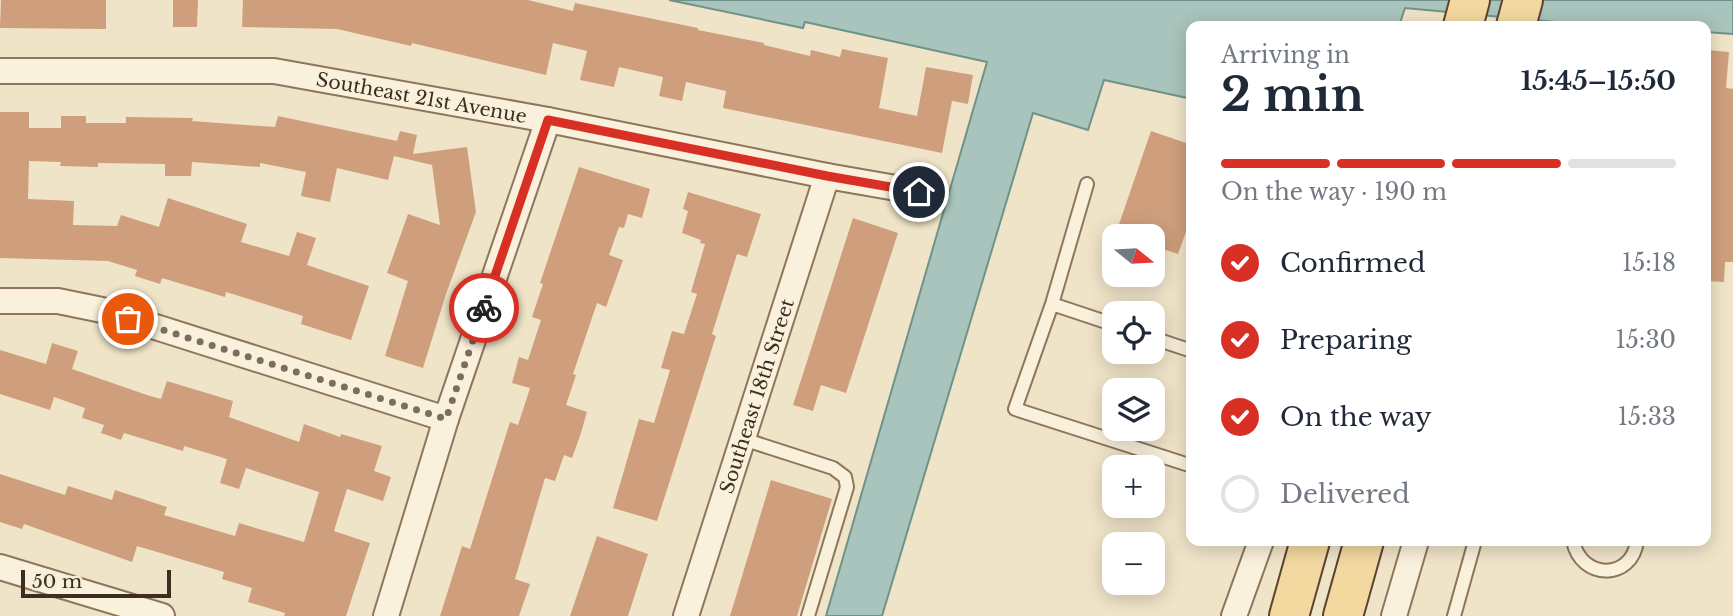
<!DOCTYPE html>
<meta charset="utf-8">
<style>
:root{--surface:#fff;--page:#f2f2f3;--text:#1f2937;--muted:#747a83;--line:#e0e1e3;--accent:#d93025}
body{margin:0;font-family:"Libre Baskerville",serif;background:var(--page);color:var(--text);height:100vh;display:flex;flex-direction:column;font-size:26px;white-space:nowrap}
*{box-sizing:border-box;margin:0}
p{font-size:23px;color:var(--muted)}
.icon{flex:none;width:38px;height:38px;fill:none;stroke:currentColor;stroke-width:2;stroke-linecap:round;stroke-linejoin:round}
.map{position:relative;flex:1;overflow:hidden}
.details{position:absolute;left:1186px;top:21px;width:525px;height:525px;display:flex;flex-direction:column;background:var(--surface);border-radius:14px;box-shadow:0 4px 18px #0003}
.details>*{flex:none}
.needle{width:46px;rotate:108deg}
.fabs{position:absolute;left:1102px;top:224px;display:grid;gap:14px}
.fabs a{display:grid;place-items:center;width:63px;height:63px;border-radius:14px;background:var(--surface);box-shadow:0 4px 18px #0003;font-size:35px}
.scale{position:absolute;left:21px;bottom:18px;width:150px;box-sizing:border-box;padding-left:7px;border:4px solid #3d2e20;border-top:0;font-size:19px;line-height:24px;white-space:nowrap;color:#3d2e20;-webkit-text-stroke:5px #f7eed8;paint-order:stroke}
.pin{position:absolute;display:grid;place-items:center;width:60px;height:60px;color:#fff;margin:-30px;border:4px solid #fff;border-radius:50%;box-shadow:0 2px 7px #0007}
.courier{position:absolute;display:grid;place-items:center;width:70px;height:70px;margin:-35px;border:5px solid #d93025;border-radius:50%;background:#fff;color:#222;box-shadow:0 2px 9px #0007}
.summary em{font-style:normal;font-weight:800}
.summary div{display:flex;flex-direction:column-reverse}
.summary{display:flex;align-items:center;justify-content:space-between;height:119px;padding:0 35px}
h1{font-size:46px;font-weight:800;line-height:52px}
.bar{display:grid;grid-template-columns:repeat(4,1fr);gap:10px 7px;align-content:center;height:84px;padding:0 35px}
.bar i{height:9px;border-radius:5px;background:var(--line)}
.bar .selected{background:var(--accent)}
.bar p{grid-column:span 4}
ol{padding:0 35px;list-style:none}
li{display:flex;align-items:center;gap:21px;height:77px}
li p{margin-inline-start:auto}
li .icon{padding:7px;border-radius:50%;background:var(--accent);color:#fff;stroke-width:4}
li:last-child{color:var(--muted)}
li i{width:38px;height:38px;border:4px solid var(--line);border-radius:50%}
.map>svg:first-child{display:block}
.water{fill:#a9c4bc;stroke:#6f938a;stroke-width:2}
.building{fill:#cf9f7d}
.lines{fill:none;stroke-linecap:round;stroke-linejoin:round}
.service-casing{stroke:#8d765c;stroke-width:16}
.minor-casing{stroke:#8d765c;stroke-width:28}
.primary-casing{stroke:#5b4430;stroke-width:42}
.service{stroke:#faf1dc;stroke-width:12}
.minor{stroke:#faf1dc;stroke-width:24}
.primary{stroke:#f3d9a0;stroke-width:38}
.done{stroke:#7c6e5b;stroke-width:7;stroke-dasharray:0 12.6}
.route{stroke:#d93025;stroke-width:9}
.labels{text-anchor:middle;stroke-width:5;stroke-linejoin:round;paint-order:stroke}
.street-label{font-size:19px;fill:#3d2e20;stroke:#f7eed8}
</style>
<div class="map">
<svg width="1733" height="616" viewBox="0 0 1733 616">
<rect width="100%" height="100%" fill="#f0e4c8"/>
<!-- water -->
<path class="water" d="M669,0H1733V34L1706,32V26H1598L1405,8L1399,26H1192V99L1104,80L1088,130L1033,113L882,616H826L987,62L805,22L803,28Z"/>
<!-- building -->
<path class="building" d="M1,0H106V29L0,28Z
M173,0H198L197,27H173Z
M243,0H528L573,11L575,3L698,28V30L764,43V45L810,56L811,50L840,57L842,49L888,58L879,108L917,116L926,67L973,75L968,104L952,101L942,153L723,108L726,91L686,82L682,101L659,96L663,77L619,67L614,87L580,80L587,51L553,43L546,75L412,43L411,46L337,29L242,27Z
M1706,50L1729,52L1726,88L1733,89V262H1725L1724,282L1706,281Z
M0,112H29V128H61V116H86V123H126V117L193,118L192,121L275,127L278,116L397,141L400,131L417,135L413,154L467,147L476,212L446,294L423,368L385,356L408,281L387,273L408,214L440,225L432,165L394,156L388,180L337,168L330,202L301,196L306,172L260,163V167L192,162L191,176H165V164L98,163V167L60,166L61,162L29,161L28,199L74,201L73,225L117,226L121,215L159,227L168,198L247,224L241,242L289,256L297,232L316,238L307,265L369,286L351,340L301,324L303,316L226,292L225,297L162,278L160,284L135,276L137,270L108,261L0,258Z
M1151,131L1192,145V215L1178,254L1153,246V236H1126L1116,233Z
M579,167L650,189L642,218L628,214L624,228L619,227L609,255L623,260L606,307L597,303L573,374L576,375L566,405L587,412L580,436L572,458L564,455L555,481L545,478L515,579L530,584L519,616H440L462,546L470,549L510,422L518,425L530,388L512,383L519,357L528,360L541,320L532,317L543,284L540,283Z
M688,192L761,214L747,257L737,254L712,334L716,336L657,521L613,508L639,419L654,423L670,370L661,368L672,331L684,334L697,294L691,292L705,244L700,243L701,240L682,233L688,211L683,209Z
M853,218L898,233L846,393L821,385L813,411L793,405Z
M52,343L78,351L72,369L147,395L161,399L167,381L233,401L229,417L299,442L304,424L340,437L341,434L382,446L374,471L391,477L383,501L347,489L334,531L370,543L346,616H284L285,613L248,602L252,588L222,579L224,572L137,546L132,562L24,524L22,529L0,522V474L65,495L68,486L112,500L115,490L167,507L164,515L235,536L239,523L304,542L319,492L246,468L239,489L220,483L227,459L184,446L183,451L124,433L121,440L101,433L104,425L82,418L85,408L54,397L50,410L0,394V350L46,364Z
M771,480L832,499L797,616H730Z
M597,536L648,554L628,616H570Z"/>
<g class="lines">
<!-- service casing -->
<g class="service-casing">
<path id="service" d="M1087,184L1052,304L1015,409L1192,466
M1052,304L1115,325
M1153,338L1192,351
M743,439L833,468L845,477L847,487L808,616
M1573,541C1581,580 1632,581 1637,541
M1454,616L1475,541"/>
</g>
<!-- minor casing -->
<g class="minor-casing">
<g id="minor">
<path id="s1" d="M0,71H274L548,120L827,176L919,192"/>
<path d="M0,301H58L102,310L446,419"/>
<path d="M0,567L162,616"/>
<path d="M386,616L446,419L548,120"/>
<path id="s2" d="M686,616L827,176"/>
<path d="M1234,616L1261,541"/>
<path d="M1394,616L1416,541"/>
</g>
</g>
<!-- primary casing -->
<g class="primary-casing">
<path id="primary" d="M1463,26L1470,0
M1516,26L1523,0
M1289,616L1310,541
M1343,616L1364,541"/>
</g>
<!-- service -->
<use href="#service" class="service"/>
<!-- minor -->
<use href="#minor" class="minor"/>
<!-- primary -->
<use href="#primary" class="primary"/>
</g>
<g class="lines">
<!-- done -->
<path class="done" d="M128,319L446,419L484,308"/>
<!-- route -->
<path class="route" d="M484,308L548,120L827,176L919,192"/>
</g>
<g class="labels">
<!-- street labels -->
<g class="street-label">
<text dy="7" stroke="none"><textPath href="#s1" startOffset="424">Southeast 21st Avenue</textPath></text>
<text dy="7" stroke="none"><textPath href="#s2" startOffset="231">Southeast 18th Street</textPath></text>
</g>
</g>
</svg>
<div class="fabs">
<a><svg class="needle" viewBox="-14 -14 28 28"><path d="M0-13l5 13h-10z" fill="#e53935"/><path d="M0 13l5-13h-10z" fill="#747a83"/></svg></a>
<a><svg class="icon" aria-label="locate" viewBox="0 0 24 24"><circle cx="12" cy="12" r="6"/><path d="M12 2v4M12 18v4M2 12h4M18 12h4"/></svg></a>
<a><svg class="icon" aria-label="layers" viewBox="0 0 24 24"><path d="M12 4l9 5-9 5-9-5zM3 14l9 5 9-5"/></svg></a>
<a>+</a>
<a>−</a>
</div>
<div class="scale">50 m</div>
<div class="pin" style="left:128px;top:319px;background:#ea580c"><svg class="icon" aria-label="bag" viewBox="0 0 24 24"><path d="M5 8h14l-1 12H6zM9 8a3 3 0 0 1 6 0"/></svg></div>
<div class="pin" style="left:919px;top:192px;background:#1f2937"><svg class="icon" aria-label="home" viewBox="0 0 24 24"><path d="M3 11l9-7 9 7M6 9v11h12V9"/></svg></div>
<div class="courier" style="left:484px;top:308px"><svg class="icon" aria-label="bike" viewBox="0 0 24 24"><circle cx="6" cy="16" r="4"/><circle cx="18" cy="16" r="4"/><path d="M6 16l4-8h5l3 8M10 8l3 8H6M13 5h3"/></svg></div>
<section class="details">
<div class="summary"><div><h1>2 min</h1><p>Arriving in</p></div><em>15:45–15:50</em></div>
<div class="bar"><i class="selected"></i><i class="selected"></i><i class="selected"></i><i></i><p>On the way · 190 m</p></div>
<ol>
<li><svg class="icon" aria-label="check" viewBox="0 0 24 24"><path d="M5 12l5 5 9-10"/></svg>Confirmed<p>15:18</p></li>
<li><svg class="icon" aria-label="check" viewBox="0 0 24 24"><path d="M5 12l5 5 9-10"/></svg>Preparing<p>15:30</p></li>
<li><svg class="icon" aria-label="check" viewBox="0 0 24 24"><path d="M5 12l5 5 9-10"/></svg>On the way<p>15:33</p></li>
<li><i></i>Delivered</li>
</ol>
</section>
</div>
